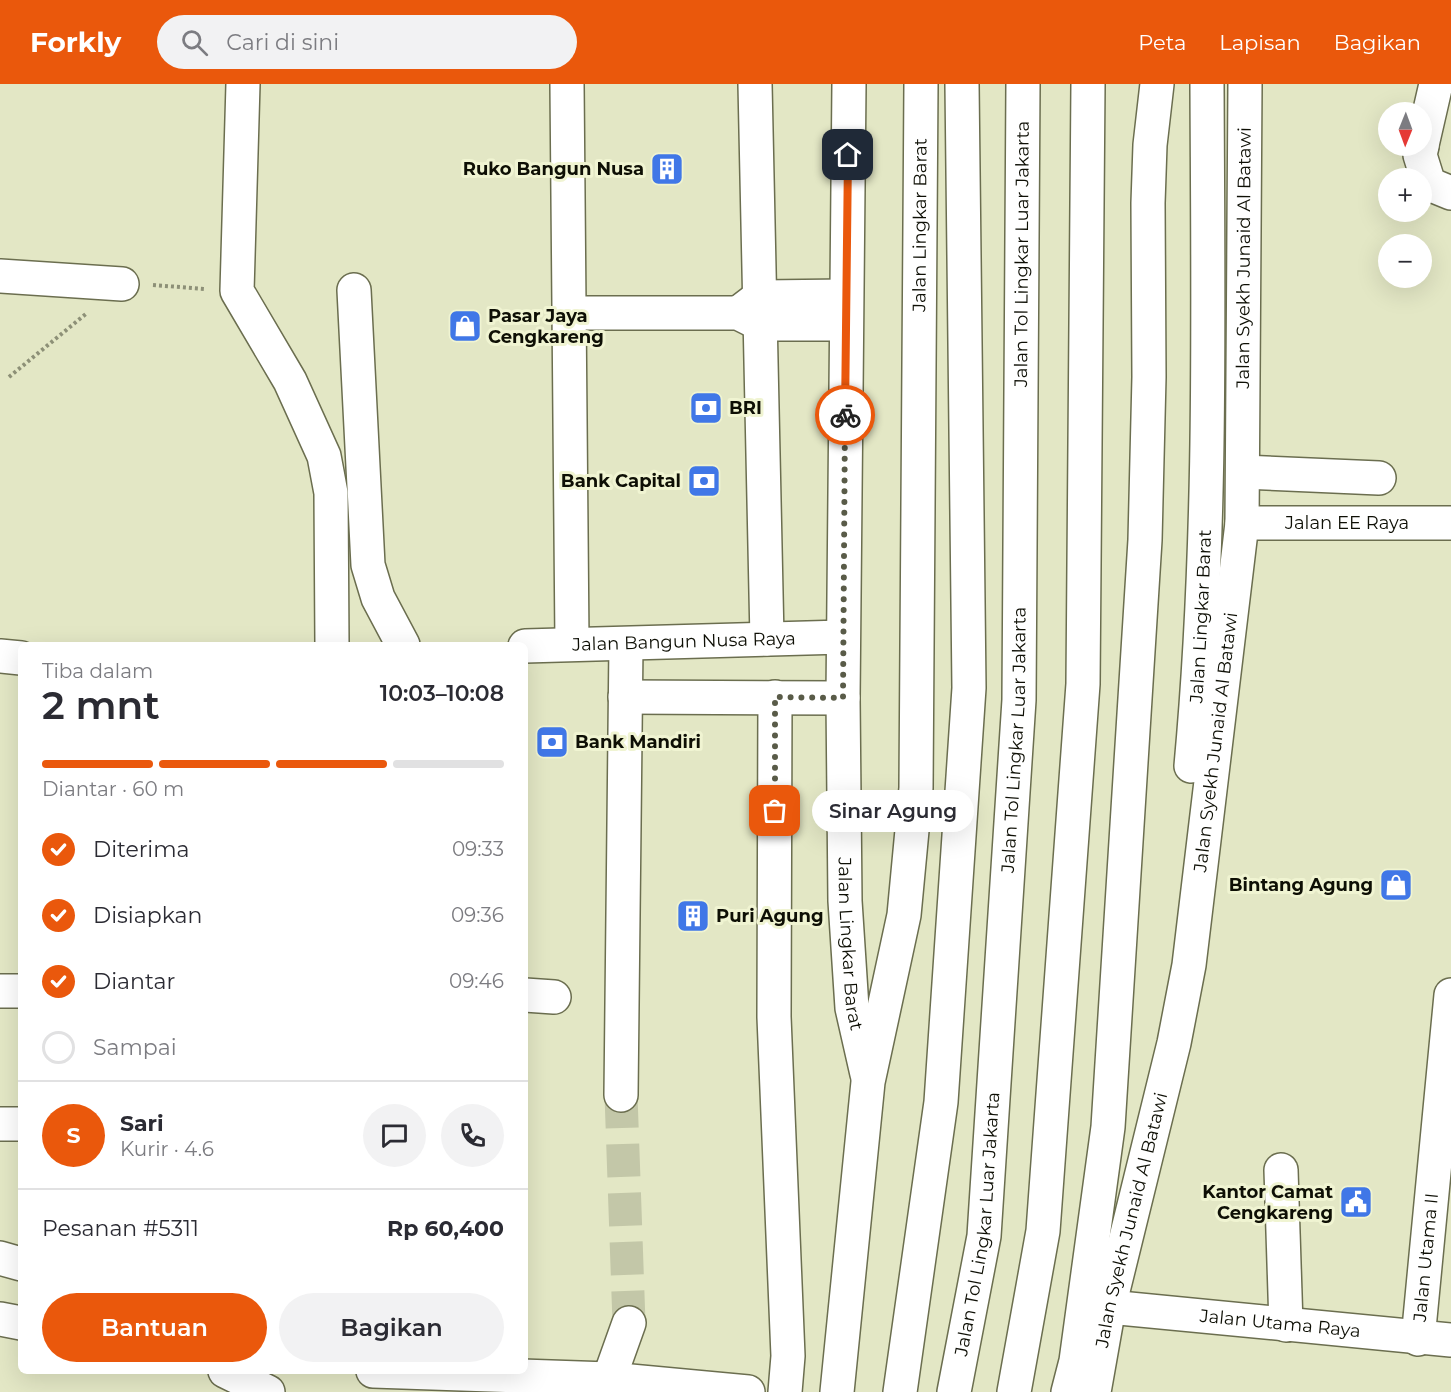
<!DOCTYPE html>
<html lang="id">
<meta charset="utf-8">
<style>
:root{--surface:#fff;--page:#f2f2f3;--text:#2b2b33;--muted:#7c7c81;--line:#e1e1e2;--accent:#ea580c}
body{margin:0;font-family:Montserrat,sans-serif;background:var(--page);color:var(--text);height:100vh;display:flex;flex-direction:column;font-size:22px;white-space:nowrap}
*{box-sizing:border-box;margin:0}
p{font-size:20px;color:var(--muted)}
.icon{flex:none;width:33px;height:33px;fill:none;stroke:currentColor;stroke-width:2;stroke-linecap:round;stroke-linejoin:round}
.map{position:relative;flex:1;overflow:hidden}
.panel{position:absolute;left:18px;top:558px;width:510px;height:732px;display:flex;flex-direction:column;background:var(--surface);border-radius:9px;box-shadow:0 6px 24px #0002}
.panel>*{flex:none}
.needle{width:39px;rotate:181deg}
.fabs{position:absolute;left:1378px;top:18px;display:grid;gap:12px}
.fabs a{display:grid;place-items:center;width:54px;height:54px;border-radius:50%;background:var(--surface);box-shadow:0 6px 24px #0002;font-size:30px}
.pin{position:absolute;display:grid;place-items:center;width:51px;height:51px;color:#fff;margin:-26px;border-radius:12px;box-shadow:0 3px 9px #0006}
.courier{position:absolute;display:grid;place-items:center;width:60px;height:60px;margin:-30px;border:4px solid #ea580c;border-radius:50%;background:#fff;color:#222;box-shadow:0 2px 8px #0007}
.bubble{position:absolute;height:42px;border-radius:21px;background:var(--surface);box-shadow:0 6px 24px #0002;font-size:20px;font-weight:600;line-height:42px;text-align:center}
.summary em{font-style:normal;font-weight:600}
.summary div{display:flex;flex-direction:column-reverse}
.summary{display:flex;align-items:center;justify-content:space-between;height:102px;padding:0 24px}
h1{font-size:39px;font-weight:600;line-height:45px}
.bar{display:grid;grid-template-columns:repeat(4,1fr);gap:9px 6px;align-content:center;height:72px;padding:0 24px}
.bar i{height:8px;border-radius:4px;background:var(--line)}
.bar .active{background:var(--accent)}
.bar p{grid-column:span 4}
.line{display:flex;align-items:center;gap:15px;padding:0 24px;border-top:2px solid var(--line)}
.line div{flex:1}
.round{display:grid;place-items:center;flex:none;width:63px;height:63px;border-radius:32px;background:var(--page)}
ol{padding:0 24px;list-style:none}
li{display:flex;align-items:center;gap:18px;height:66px}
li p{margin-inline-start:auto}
li .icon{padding:6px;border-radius:50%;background:var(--accent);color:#fff;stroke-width:4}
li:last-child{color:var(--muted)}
li i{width:33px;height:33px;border:3px solid var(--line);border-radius:50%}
.cta{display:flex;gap:12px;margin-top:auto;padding:12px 24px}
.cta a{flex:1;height:69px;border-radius:36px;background:var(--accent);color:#fff;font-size:24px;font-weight:600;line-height:69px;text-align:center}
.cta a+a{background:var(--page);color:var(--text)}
header{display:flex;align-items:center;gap:36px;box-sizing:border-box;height:84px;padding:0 30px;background:var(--accent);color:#fff}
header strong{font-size:28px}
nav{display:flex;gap:33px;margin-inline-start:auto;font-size:21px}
.search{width:420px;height:54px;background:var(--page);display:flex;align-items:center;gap:15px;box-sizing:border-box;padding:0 21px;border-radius:33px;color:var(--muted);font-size:22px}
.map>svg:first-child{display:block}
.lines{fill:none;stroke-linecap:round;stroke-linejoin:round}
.minor-tunnel{stroke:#c3c7a8;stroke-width:33;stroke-dasharray:33 16;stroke-linecap:butt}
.minor-casing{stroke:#6b6e4f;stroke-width:36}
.major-casing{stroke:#6b6e4f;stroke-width:36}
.highway-casing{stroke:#6b6e4f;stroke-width:36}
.path{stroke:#8d9077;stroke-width:4;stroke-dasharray:3 3;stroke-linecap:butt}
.minor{stroke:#fff;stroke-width:33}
.major{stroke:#fff;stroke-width:33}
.highway{stroke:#fff;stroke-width:33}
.done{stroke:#595b48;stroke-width:6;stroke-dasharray:0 10.8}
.route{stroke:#ea580c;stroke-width:8}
.labels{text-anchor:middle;stroke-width:6;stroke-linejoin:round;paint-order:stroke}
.poi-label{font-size:18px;font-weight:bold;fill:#0e0f05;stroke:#f0f4d2;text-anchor:end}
.street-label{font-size:18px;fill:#0e0f05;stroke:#f0f4d2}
</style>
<header>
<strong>Forkly</strong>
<div class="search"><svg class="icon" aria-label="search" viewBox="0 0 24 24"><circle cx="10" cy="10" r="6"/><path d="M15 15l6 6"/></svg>Cari di sini</div>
<nav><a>Peta</a><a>Lapisan</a><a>Bagikan</a></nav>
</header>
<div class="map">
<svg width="1451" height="1308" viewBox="0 0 1451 1308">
<rect width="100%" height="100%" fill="#e3e7c5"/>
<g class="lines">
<!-- minor-tunnel -->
<path class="minor-tunnel" d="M621,1011L629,1239"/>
<!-- minor casing -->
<g class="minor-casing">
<g id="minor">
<path d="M243,0L237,207L290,297L324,372L331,409L332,561"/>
<path d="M567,0L572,559"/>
<path d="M755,0L767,555"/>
<path d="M1422,61L1436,0"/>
<path d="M1422,62L1420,71L1429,100L1451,109"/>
<path d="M0,192L122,200"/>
<path d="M354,206L368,481L378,514L403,561"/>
<path d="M742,226L759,213L846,212"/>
<path d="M570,229H738L760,240H845"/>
<path d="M1243,388L1379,394"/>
<path id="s1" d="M1242,439H1451"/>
<path id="s2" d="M525,562L843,553"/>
<path d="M0,572L21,574"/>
<path d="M625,613L843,614"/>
<path d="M775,613L774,933L788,1272L785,1308"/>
<path d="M0,907H21"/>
<path d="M525,911L554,913"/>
<path d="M621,1011L626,560"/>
<path d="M0,1040H21"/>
<path d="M1281,1086L1286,1241"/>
<path d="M0,1174L21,1180"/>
<path d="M0,1235L21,1239"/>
<path id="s3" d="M1418,1255L1451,911"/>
<path d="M225,1287L268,1308"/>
<path d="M373,1287L609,1295L629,1239"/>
<path d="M601,1308L609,1295L748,1308"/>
</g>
</g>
<!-- major casing -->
<g class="major-casing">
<g id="major">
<path id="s4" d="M849,0L843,614L845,817L852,924L867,990"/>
<path id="s5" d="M1191,682C1212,455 1208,228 1207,0"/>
<path id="s6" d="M1109,1223L1451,1256"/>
<path id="s7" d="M837,1308L868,998L904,831L916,704L921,0"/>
<path id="s8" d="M1094,1308L1109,1223L1174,959L1189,881L1242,439L1245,0"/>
</g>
</g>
<!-- highway casing -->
<g class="highway-casing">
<g id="highway">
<path d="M900,1308L941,1018L969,604L962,0"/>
<path id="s9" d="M954,1308L984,1152L1019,616L1023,0"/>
<path d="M1014,1308L1043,1147L1083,600L1088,0"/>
<path d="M1068,1308L1076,1277L1108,1043L1145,456L1149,293L1148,119L1150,61L1157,0"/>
</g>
</g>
<!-- path -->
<path class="path" d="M153,201L205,205
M9,293L87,229"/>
<!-- minor -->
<use href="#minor" class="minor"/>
<!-- major -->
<use href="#major" class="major"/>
<!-- highway -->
<use href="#highway" class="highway"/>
</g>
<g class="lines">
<!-- done -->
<path class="done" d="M775,727V613L843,614L845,331"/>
<!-- route -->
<path class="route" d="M845,331L848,71"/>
</g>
<!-- icons -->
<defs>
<g id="building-square" transform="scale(1.725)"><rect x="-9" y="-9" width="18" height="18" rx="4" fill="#4077e7" stroke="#f0f4d2"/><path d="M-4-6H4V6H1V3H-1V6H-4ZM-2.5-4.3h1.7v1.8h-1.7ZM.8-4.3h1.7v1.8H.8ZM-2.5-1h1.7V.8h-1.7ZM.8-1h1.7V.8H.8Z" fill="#fff"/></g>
<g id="shop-square" transform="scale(1.725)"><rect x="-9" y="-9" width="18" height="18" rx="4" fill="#4077e7" stroke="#f0f4d2"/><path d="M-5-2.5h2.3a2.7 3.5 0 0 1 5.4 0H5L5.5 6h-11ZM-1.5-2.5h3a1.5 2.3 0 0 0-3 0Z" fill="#fff"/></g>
<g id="bank-square" transform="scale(1.725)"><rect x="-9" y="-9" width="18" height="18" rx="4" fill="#4077e7" stroke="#f0f4d2"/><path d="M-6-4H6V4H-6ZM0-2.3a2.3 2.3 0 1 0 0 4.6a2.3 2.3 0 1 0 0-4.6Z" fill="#fff"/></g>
<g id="civic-square" transform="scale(1.725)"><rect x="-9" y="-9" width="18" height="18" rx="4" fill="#4077e7" stroke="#f0f4d2"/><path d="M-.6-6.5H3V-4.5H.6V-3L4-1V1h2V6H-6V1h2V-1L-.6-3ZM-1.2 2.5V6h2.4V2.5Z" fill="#fff"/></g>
</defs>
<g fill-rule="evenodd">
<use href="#building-square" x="667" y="85"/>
<use href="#shop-square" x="465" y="242"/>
<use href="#bank-square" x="706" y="324"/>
<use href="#bank-square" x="704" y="397"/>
<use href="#bank-square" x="552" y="658"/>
<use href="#shop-square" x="1396" y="801"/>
<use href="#building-square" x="693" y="832"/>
<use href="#civic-square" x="1356" y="1118"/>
</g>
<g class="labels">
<!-- poi labels -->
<g class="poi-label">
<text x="644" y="91">Ruko Bangun Nusa</text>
<text x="488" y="238" text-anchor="start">Pasar Jaya<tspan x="488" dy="21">Cengkareng</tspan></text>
<text x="729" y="330" text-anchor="start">BRI</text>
<text x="681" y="403">Bank Capital</text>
<text x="575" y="664" text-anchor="start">Bank Mandiri</text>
<text x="1373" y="807">Bintang Agung</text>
<text x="716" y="838" text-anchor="start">Puri Agung</text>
<text x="1333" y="1114">Kantor Camat<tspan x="1333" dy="21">Cengkareng</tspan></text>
</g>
<!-- street labels -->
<g class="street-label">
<text dy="6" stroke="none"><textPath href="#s7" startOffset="1173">Jalan Lingkar Barat</textPath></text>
<text dy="6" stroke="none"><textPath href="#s9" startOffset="1142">Jalan Tol Lingkar Luar Jakarta</textPath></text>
<text dy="6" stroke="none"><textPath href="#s8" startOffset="1148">Jalan Syekh Junaid Al Batawi</textPath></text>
<text dy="6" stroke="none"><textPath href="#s1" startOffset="105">Jalan EE Raya</textPath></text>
<text dy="6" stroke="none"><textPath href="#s5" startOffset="150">Jalan Lingkar Barat</textPath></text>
<text dy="6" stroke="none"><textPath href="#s2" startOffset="159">Jalan Bangun Nusa Raya</textPath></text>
<text dy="6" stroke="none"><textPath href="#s9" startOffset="656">Jalan Tol Lingkar Luar Jakarta</textPath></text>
<text dy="6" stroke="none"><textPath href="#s8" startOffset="662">Jalan Syekh Junaid Al Batawi</textPath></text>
<text dy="6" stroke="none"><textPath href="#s4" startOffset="860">Jalan Lingkar Barat</textPath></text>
<text dy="6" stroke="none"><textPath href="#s8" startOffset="176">Jalan Syekh Junaid Al Batawi</textPath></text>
<text dy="6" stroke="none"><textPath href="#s9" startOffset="170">Jalan Tol Lingkar Luar Jakarta</textPath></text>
<text dy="6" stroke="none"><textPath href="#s3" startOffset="82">Jalan Utama II</textPath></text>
<text dy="6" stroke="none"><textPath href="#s6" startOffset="172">Jalan Utama Raya</textPath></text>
</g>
</g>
</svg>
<div class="fabs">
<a><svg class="needle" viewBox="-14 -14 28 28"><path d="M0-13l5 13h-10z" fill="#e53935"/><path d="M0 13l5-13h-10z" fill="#7c7c81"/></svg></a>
<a>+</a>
<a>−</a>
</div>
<div class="pin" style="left:775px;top:727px;background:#ea580c"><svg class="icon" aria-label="bag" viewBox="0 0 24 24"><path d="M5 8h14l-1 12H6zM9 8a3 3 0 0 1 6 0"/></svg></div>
<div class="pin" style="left:848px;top:71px;background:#1f2937"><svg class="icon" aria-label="home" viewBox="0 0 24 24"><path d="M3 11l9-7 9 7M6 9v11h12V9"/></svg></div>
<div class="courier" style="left:845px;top:331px"><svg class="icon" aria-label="bike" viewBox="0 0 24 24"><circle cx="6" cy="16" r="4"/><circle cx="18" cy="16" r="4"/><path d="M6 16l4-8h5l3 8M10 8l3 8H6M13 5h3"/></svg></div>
<div class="bubble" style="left:812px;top:706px;width:162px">Sinar Agung</div>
<section class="panel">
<div class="summary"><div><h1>2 mnt</h1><p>Tiba dalam</p></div><em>10:03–10:08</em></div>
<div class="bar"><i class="active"></i><i class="active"></i><i class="active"></i><i></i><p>Diantar · 60 m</p></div>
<ol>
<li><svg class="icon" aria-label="check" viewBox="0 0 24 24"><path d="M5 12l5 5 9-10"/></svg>Diterima<p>09:33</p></li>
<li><svg class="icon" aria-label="check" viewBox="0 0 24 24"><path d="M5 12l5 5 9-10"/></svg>Disiapkan<p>09:36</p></li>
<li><svg class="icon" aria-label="check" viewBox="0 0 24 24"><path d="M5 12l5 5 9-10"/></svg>Diantar<p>09:46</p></li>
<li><i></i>Sampai</li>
</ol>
<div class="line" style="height:108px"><b class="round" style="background:var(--accent);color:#fff">S</b><div><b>Sari</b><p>Kurir · 4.6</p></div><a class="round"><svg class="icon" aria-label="chat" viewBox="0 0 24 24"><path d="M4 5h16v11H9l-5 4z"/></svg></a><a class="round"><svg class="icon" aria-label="phone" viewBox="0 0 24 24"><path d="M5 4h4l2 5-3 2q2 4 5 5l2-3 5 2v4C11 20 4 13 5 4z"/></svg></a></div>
<div class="line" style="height:78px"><div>Pesanan #5311</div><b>Rp 60,400</b></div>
<div class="cta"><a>Bantuan</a><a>Bagikan</a></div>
</section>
</div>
